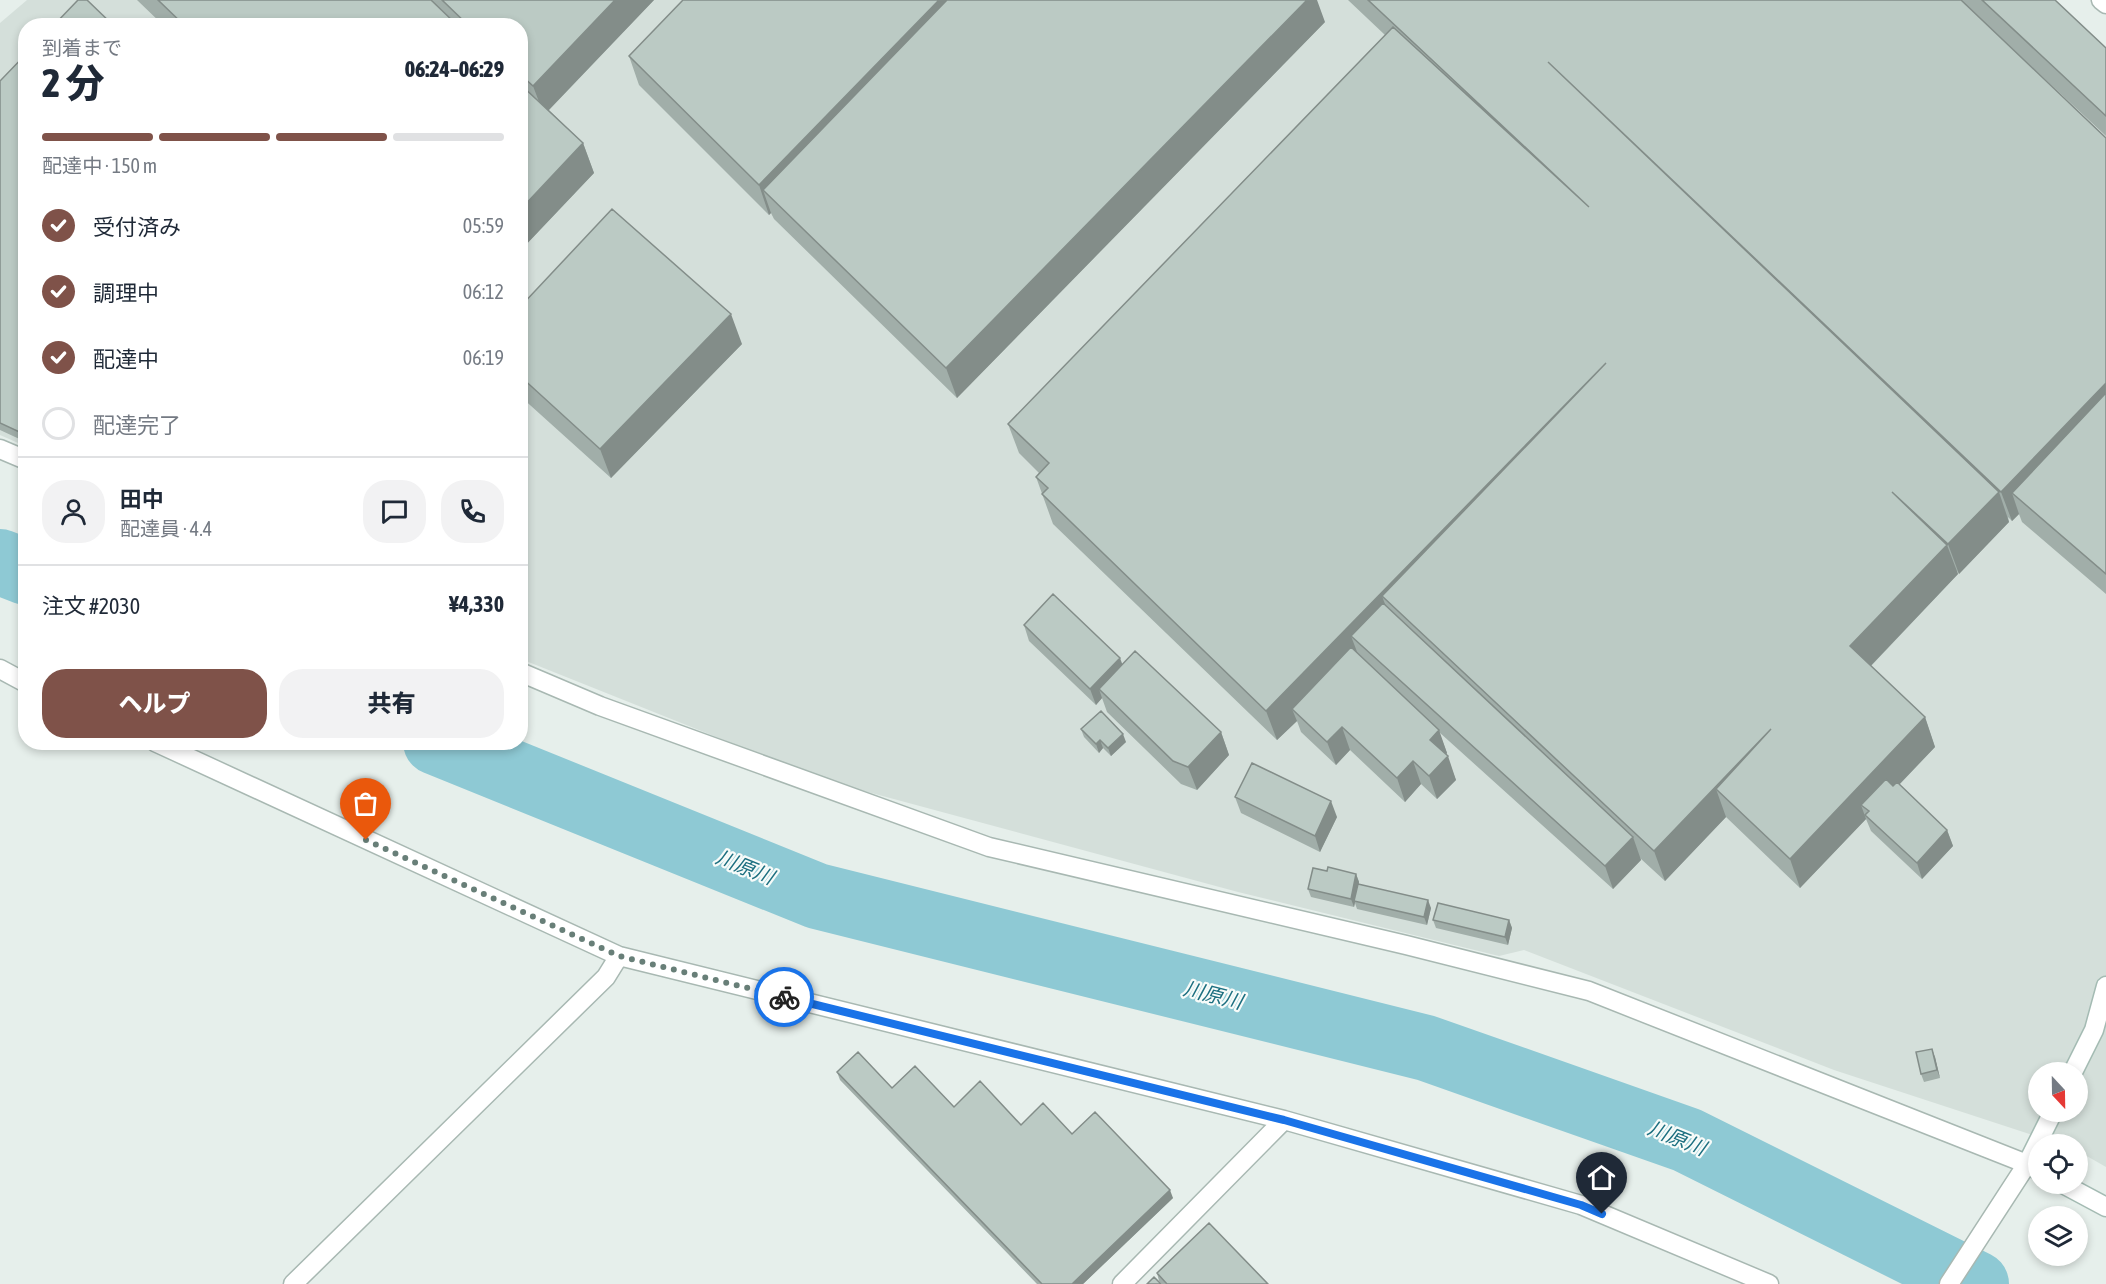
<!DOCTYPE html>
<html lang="ja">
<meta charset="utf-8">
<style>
:root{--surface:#fff;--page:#f2f2f3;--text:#1f2937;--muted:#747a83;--line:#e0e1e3;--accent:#7f5249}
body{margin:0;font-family:"Asap Condensed","Noto Sans JP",sans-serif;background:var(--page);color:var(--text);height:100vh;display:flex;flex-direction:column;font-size:22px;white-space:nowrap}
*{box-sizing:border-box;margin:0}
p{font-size:20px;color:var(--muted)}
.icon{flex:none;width:33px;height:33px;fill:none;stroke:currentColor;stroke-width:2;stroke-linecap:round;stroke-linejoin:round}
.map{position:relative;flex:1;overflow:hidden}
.details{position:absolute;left:18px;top:18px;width:510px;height:732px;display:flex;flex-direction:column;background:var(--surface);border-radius:24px;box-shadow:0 3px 9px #0003}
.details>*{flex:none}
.needle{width:39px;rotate:158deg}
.tools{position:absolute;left:2028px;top:1062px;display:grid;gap:12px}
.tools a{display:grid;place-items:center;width:60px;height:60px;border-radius:50%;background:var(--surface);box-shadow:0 3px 9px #0003;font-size:30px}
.pin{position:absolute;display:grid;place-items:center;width:51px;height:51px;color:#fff;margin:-62px -26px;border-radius:50% 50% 50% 0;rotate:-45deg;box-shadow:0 0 6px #0007}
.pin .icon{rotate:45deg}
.courier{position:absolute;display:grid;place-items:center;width:60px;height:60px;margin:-30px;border:4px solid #1a73e8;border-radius:50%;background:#fff;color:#222;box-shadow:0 2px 8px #0007}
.summary em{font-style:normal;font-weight:800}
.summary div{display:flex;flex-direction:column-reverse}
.summary{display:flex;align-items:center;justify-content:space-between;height:102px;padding:0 24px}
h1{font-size:39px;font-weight:800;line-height:45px}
.bar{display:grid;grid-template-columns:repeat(4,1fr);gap:9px 6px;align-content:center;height:72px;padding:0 24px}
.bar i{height:8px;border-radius:4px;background:var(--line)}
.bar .selected{background:var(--accent)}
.bar p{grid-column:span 4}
.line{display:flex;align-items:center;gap:15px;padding:0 24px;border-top:2px solid var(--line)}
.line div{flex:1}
.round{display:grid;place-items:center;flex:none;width:63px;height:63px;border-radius:24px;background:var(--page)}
ol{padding:0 24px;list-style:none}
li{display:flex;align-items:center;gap:18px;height:66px}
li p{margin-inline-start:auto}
li .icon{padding:6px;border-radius:50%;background:var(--accent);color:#fff;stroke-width:4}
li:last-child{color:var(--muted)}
li i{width:33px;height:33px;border:3px solid var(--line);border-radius:50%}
.action{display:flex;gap:12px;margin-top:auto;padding:12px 24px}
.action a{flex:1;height:69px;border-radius:24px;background:var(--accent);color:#fff;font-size:24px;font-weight:800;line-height:69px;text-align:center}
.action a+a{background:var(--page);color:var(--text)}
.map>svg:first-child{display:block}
.built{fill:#d4dfda;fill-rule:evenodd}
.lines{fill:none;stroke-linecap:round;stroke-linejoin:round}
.river{stroke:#8ec9d4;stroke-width:66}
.street-casing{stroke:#a8b8b2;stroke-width:21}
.secondary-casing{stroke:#a4bbb3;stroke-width:21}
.street{stroke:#fff;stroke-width:18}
.secondary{stroke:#fff;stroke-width:18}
.wall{fill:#a1aea9}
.shaded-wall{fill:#838d89}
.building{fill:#bbcac4;stroke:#838d89;stroke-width:1.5}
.done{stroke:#687f78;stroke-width:6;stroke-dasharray:0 10.8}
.route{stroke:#1a73e8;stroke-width:8}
.labels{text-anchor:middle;stroke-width:4.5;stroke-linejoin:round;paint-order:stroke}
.water-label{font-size:20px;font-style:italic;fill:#1c6f80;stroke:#f7fbf9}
</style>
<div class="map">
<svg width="2106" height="1284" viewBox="0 0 2106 1284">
<rect width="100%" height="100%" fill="#e6efeb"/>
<!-- built -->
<path class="built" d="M27,0H2047L2106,49V1167L2078,1151V1144H2060L1834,1070L1524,950L1499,956L1238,892L827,781L521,659L520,26H26L25,446L0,435V23ZM2038,1072H2078V1112H2038Z"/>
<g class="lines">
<!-- river -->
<path class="river" d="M0,562L26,572
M436,742L817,896L1426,1048L1687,1140L1976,1284"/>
<!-- street casing -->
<g class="street-casing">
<path id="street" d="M2101,0L2106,4
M0,449L26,460
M0,669L26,683
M520,672L600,706L989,847L1406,945L1589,991L2027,1164L1949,1284
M155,742L619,956L1284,1120L1581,1205L1769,1284
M293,1284L606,977L619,956
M1122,1284L1284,1120"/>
</g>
<!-- secondary casing -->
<g class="secondary-casing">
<path id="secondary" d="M2073,1072L2094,1030L2106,986
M2038,1170L2027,1164L2053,1112
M2063,1184L2106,1207"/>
</g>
<!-- street -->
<use href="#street" class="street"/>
<!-- secondary -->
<use href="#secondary" class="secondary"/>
</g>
<!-- wall -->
<path class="wall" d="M137,0H654L549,110L583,143L594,173L520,251V26H164Z
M1348,0H2055L2106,48V136L1989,27L2106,138V594L2022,522L2019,514L2012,521L2008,517L2009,522L1959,574L1957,571L1958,574L1871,666L1925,717L1935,747L1899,785L1947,830L1953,846L1922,879L1871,831L1866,819L1800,888L1726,817L1665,881L1640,858L1641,860L1613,889L1439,732L1447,753L1446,755L1456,780L1437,799L1421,784L1405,802L1350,750L1336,765L1301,732L1297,721L1277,740L1053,524L1036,477L1039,473L1019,453L1008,424L1385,35Z
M1325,22L957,398L774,219L771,213L769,215L639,85L629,56Z
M26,54V442L0,430V81Z
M520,307L742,344L611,478L520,396Z
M1024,625L1122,665L1221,732L1229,755L1197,790L1181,784L1107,712L1102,698L1096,705L1029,641Z
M1081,729L1126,742L1111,756L1103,748L1099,753L1084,737Z
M1235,797L1337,817L1320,852L1241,813Z
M1356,874L1359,882V884L1431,908L1427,925L1357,909L1355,903L1354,907L1311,897L1308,889Z
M1433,920H1509L1512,928L1508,945L1436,928Z
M1935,1057L1940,1078L1924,1082L1921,1074Z
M837,1072L954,1107L1021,1125L1072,1134L1173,1198L1083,1284H1037L840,1080Z
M1157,1273L1268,1284H1162L1159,1281Z"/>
<!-- shaded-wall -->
<path class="shaded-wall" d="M615,0H654L544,115L533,86Z
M939,0H979L763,190L771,213L769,215L759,185Z
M1307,0H1317L1325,22L957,398L946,368Z
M583,143L594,173L520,251V210Z
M731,314L742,344L611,478L600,449Z
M1606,363L1382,596L1392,623L1351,636L1359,657L1292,709L1297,721L1277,740L1266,711Z
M2106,383V424L2012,493L2019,514L2012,521L2001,492Z
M1999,492L2009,522L1959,574L1948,544Z
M1947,545L1958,574L1861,676L1850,646Z
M1120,658L1126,674L1099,689L1102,698L1096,705L1090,689Z
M1925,717L1935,747L1870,815L1869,811L1861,805L1866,819L1800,888L1790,859Z
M1342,727L1350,750L1336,765L1327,742Z
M1771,729L1716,789L1726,817L1665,881L1654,851Z
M1439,730L1447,753L1439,763L1430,740Z
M1221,732L1229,755L1197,790L1188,767Z
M1123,734L1126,742L1111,756L1108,748Z
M1100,740L1103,748L1099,753L1096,744Z
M1448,756L1456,780L1437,799L1429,776Z
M1413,761L1421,784L1405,802L1397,778Z
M1331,801L1337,817L1320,852L1315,836Z
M1947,830L1953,846L1922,879L1917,863Z
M1633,837L1641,860L1613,889L1605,866Z
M1356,874L1359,882L1354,907L1351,899Z
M1428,900L1431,908L1427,925L1424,917Z
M1509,920L1512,928L1508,945L1505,937Z
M1932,1049L1935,1057L1940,1078L1937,1070Z
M1170,1190L1173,1198L1083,1284H1072Z"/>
<!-- building -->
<path class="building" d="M78,0H87L114,26H53Z
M158,0H431L458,26H185Z
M442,0H615L533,86L520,74V26H469Z
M683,0H939L759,185L629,56Z
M947,0H1307L946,368L763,190Z
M1368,0H1961L2106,138V383L2001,492L1548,62L1999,492L1948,544L1892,492L1947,545L1850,646L1925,717L1790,859L1716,789L1771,729L1654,851L1382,596L1606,363L1266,711L1042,494L1048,488L1036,477L1049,463L1008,424L1393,27L1589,207Z
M1982,0H2055L2106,48V116Z
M26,54V435L0,423V81Z
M520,84L583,143L520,210Z
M612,209L731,314L600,449L520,376V307Z
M2106,393V574L2012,493Z
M1053,594L1120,658L1090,689L1024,625Z
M1383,603L1633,837L1605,866L1351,636Z
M1351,647L1439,730L1430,740L1448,756L1429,776L1413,761L1397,778L1342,727L1327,742L1292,709Z
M1135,651L1221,732L1188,767L1173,761L1099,689Z
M1101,711L1123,734L1108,748L1100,740L1096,744L1081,729Z
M1252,763L1331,801L1315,836L1235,797Z
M1886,779L1893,786L1897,782L1947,830L1917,863L1865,815L1869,811L1861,805Z
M1328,867L1356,874L1351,899L1308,889L1313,868L1327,871Z
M1358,884L1428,900L1424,917L1354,901Z
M1438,903L1509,920L1505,937L1433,920Z
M1932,1049L1937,1070L1921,1074L1916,1052Z
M858,1052L892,1088L915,1066L954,1107L980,1081L1021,1125L1043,1103L1072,1134L1095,1112L1170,1190L1072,1284H1042L837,1072Z
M1209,1223L1268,1284H1167L1157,1273Z
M1154,1277L1161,1284H1147Z"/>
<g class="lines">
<!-- done -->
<path class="done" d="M366,840L619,956L784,997"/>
<!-- route -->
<path class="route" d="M784,997L1284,1120L1581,1205L1602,1214"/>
</g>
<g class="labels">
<!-- water labels -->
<g class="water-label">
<text transform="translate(745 867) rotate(22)" y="7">川原川</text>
<text transform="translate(1213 995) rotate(14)" y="7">川原川</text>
<text transform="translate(1677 1138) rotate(22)" y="7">川原川</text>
</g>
</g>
</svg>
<div class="tools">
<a><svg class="needle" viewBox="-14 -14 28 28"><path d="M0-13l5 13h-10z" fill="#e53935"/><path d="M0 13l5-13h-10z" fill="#747a83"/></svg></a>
<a><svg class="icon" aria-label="locate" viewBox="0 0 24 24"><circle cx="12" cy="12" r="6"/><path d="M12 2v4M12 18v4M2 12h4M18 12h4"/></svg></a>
<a><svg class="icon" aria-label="layers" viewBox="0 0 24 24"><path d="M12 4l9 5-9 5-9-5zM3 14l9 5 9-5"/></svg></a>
</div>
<div class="pin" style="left:366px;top:840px;background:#ea580c"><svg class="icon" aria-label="bag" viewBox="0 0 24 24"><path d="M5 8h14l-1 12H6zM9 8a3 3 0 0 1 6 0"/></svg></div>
<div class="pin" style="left:1602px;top:1214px;background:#1f2937"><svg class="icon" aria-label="home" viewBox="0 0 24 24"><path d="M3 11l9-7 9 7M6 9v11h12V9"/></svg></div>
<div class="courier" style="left:784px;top:997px"><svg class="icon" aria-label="bike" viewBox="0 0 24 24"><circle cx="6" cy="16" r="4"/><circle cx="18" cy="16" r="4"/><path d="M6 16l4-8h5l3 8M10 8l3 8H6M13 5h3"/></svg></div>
<section class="details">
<div class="summary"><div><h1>2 分</h1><p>到着まで</p></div><em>06:24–06:29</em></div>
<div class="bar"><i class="selected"></i><i class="selected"></i><i class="selected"></i><i></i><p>配達中 · 150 m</p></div>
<ol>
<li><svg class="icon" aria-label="check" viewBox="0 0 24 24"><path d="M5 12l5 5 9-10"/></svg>受付済み<p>05:59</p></li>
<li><svg class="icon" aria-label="check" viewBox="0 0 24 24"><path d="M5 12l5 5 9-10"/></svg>調理中<p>06:12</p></li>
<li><svg class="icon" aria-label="check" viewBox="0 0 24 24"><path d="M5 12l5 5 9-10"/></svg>配達中<p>06:19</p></li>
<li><i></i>配達完了</li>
</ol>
<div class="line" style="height:108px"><a class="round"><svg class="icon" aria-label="person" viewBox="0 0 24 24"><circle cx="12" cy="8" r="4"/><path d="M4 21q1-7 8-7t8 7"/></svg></a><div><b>田中</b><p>配達員 · 4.4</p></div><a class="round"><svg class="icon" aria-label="chat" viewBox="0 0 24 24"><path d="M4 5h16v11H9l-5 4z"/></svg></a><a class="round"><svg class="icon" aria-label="phone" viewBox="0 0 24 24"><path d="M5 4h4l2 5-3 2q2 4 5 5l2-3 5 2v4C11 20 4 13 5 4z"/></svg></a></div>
<div class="line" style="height:78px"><div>注文 #2030</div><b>¥4,330</b></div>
<div class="action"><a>ヘルプ</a><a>共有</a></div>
</section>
</div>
